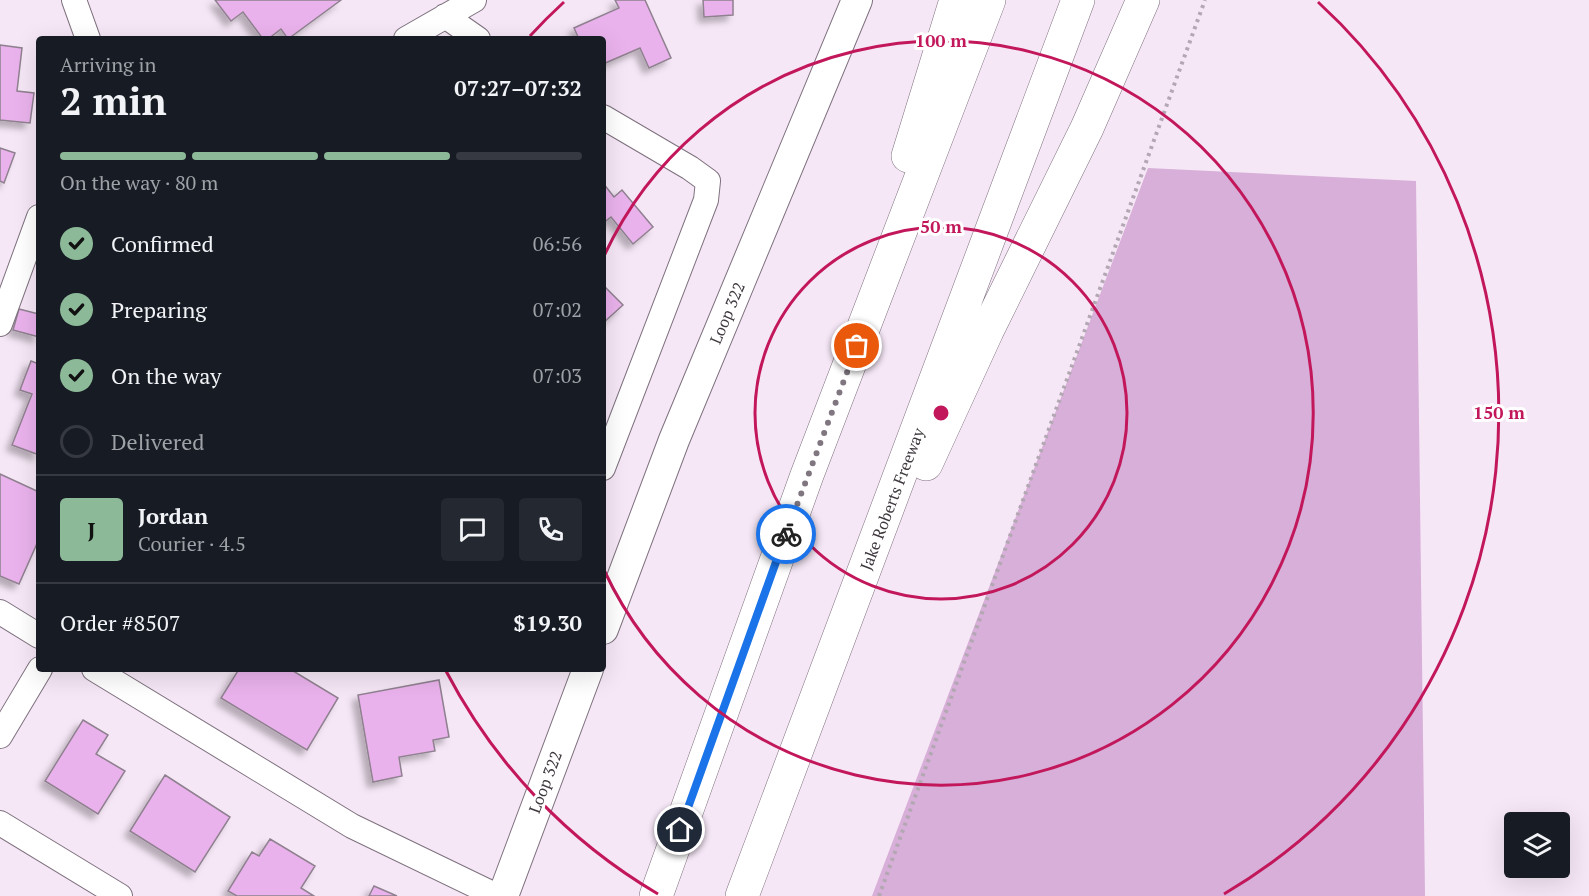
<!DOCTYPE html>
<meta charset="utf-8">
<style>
:root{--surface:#171b24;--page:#242831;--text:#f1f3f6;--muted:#9ea1a6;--line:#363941;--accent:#8cba98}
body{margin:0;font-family:"PT Serif",serif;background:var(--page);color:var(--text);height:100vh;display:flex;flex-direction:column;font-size:22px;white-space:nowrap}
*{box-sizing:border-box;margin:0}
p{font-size:20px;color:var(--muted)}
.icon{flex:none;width:33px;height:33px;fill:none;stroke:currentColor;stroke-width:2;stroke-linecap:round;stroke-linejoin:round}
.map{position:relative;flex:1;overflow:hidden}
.sheet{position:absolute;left:36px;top:36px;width:570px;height:636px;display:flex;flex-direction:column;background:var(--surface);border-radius:6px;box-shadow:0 6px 24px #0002}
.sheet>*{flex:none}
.tools{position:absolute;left:1504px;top:812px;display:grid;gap:12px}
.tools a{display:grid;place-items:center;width:66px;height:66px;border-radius:6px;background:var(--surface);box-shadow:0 6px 24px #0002;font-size:30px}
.pin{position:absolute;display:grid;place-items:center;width:51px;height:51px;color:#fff;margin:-26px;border:3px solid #fff;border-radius:50%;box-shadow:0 2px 6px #0007}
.courier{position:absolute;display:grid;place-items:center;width:60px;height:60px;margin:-30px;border:4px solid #1a73e8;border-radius:50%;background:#fff;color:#222;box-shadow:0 2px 8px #0007}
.summary em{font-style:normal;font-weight:700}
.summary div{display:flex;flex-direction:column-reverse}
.summary{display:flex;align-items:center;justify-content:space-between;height:102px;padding:0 24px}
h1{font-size:39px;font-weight:700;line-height:45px}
.bar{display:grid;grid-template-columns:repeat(4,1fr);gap:9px 6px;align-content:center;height:72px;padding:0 24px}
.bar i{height:8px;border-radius:4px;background:var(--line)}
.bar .current{background:var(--accent)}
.bar p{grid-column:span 4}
.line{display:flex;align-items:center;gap:15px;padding:0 24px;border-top:2px solid var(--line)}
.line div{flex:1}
.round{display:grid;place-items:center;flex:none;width:63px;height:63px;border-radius:6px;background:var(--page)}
ol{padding:0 24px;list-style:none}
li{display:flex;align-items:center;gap:18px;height:66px}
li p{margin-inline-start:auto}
li .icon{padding:6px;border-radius:50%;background:var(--accent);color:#111;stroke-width:4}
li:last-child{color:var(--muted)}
li i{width:33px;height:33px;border:3px solid var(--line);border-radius:50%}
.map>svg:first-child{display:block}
.green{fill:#d7afd8}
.building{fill:#eab2ec;stroke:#8f818f;stroke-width:1.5;filter:url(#shadow)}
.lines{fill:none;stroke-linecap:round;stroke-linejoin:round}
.minor-casing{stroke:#7e717e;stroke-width:26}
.major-casing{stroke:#7e717e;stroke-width:32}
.highway-casing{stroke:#7e717e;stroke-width:34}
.path{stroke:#b2a7b2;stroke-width:4;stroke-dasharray:3 4.5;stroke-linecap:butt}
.minor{stroke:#fff;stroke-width:24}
.major{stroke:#fff;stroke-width:30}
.highway{stroke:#fff;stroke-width:33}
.done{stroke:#7f767f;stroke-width:6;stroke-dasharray:0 10.8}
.route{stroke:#1a73e8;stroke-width:8}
.ring{fill:none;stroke:#c2185b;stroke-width:3}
.labels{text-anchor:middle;stroke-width:6;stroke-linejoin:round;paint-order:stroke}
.street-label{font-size:16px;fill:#3f393f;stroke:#fff}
.centre{fill:#c2185b;stroke:#fff;stroke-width:3}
.ring-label{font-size:18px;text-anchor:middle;font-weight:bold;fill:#c2185b;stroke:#fff;stroke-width:6;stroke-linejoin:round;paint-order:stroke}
</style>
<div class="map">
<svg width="1589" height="896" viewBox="0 0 1589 896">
<defs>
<filter id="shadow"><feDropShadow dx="-5.5" dy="5.5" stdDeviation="3" flood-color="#0004"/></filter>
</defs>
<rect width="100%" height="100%" fill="#f6e7f6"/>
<!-- green -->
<path class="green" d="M1148,168L1416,181L1425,896H872Z"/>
<!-- building -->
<path class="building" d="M215,0H341L288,39L281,29L268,39H263L243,12L231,21Z
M615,0H645L671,58L649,68L640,48L603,64V39H579L574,28L619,8Z
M703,0H733V15L704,17Z
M0,45L22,48L17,91L34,93L30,123L0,120Z
M0,148L15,153L4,183L0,181Z
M603,183L614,197L622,190L653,227L633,244L611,217L603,223Z
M603,285L623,305L603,323Z
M19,309L39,314V337L13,330Z
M31,361L39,364V455L12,445L32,394L20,390Z
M0,474L39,492V539L19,584L0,576Z
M239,669H290L338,698L307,750L221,698Z
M439,680L449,737L433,740L435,751L399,757L402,776L373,782L358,695Z
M83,720L108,735L96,754L125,771L98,814L45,781Z
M165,775L230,817L195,872L130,831Z
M270,839L315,866L301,888L314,896H237L228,891L252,852L259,856Z
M374,886L397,896H369Z"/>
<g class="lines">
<!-- minor casing -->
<g class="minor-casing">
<path id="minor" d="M74,0L88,39
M445,16L478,39
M406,39L474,0
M603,117L690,168L708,181L706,200L603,468
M0,324L39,217
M0,612L39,636
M94,669L352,826L497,896
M0,736L40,669
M0,823L120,896"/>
</g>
<!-- major casing -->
<g class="major-casing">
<path id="major" d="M603,629L674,440L857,0
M503,896L588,669"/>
</g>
<!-- highway casing -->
<g class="highway-casing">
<path id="highway" d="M908,156L956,0
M926,464L987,331L1087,128L1143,0
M656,896L807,475L989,0
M742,896L1078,0"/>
</g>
<!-- path -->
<path class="path" d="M879,896L1205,0"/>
<!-- minor -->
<use href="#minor" class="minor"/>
<!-- major -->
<use href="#major" class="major"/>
<!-- highway -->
<use href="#highway" class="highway"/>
</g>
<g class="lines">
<!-- done -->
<path class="done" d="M786,534L857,346"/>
<!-- route -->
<path class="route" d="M680,830L786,534"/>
</g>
<!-- distance rings -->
<g class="ring">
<circle cx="941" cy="413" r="186"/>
<path d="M604 256A372 372 0 1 1 604 570"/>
<path d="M658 894A558 558 0 0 1 446 671M530 36A558 558 0 0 1 564 2M1318 2A558 558 0 0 1 1224 894"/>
</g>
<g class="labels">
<!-- street labels -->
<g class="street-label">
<text transform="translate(727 313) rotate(-67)" y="6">Loop 322</text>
<text transform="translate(892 499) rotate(-69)" y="6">Jake Roberts Freeway</text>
<text transform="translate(545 782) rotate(-69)" y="6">Loop 322</text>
</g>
</g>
<circle cx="941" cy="413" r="9" class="centre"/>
<g class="ring-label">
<text x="941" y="47">100 m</text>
<text x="941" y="233">50 m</text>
<text x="1499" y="419">150 m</text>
</g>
</svg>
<div class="tools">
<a><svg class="icon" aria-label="layers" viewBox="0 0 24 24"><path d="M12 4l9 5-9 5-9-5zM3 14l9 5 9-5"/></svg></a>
</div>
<div class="pin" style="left:857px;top:346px;background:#ea580c"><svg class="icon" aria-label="bag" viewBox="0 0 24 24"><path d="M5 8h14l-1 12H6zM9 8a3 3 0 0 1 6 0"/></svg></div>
<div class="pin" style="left:680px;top:830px;background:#1f2937"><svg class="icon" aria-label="home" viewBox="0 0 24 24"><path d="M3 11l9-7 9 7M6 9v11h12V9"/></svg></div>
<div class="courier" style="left:786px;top:534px"><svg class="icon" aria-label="bike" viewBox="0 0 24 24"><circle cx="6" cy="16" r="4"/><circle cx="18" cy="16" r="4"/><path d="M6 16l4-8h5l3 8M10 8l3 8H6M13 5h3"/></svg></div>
<section class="sheet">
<div class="summary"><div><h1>2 min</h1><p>Arriving in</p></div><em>07:27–07:32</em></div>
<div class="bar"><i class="current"></i><i class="current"></i><i class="current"></i><i></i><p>On the way · 80 m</p></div>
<ol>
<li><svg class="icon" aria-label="check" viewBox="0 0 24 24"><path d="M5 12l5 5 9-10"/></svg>Confirmed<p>06:56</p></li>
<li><svg class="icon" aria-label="check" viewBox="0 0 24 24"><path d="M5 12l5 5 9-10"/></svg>Preparing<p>07:02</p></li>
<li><svg class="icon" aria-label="check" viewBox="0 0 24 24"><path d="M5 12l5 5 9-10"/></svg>On the way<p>07:03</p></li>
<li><i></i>Delivered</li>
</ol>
<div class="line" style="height:108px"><b class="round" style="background:var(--accent);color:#111">J</b><div><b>Jordan</b><p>Courier · 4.5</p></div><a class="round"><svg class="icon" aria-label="chat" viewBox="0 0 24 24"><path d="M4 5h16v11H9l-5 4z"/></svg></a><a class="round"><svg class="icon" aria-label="phone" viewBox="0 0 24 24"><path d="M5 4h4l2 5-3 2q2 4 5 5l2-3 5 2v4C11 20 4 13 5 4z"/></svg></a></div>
<div class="line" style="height:78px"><div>Order #8507</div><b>$19.30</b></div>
</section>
</div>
